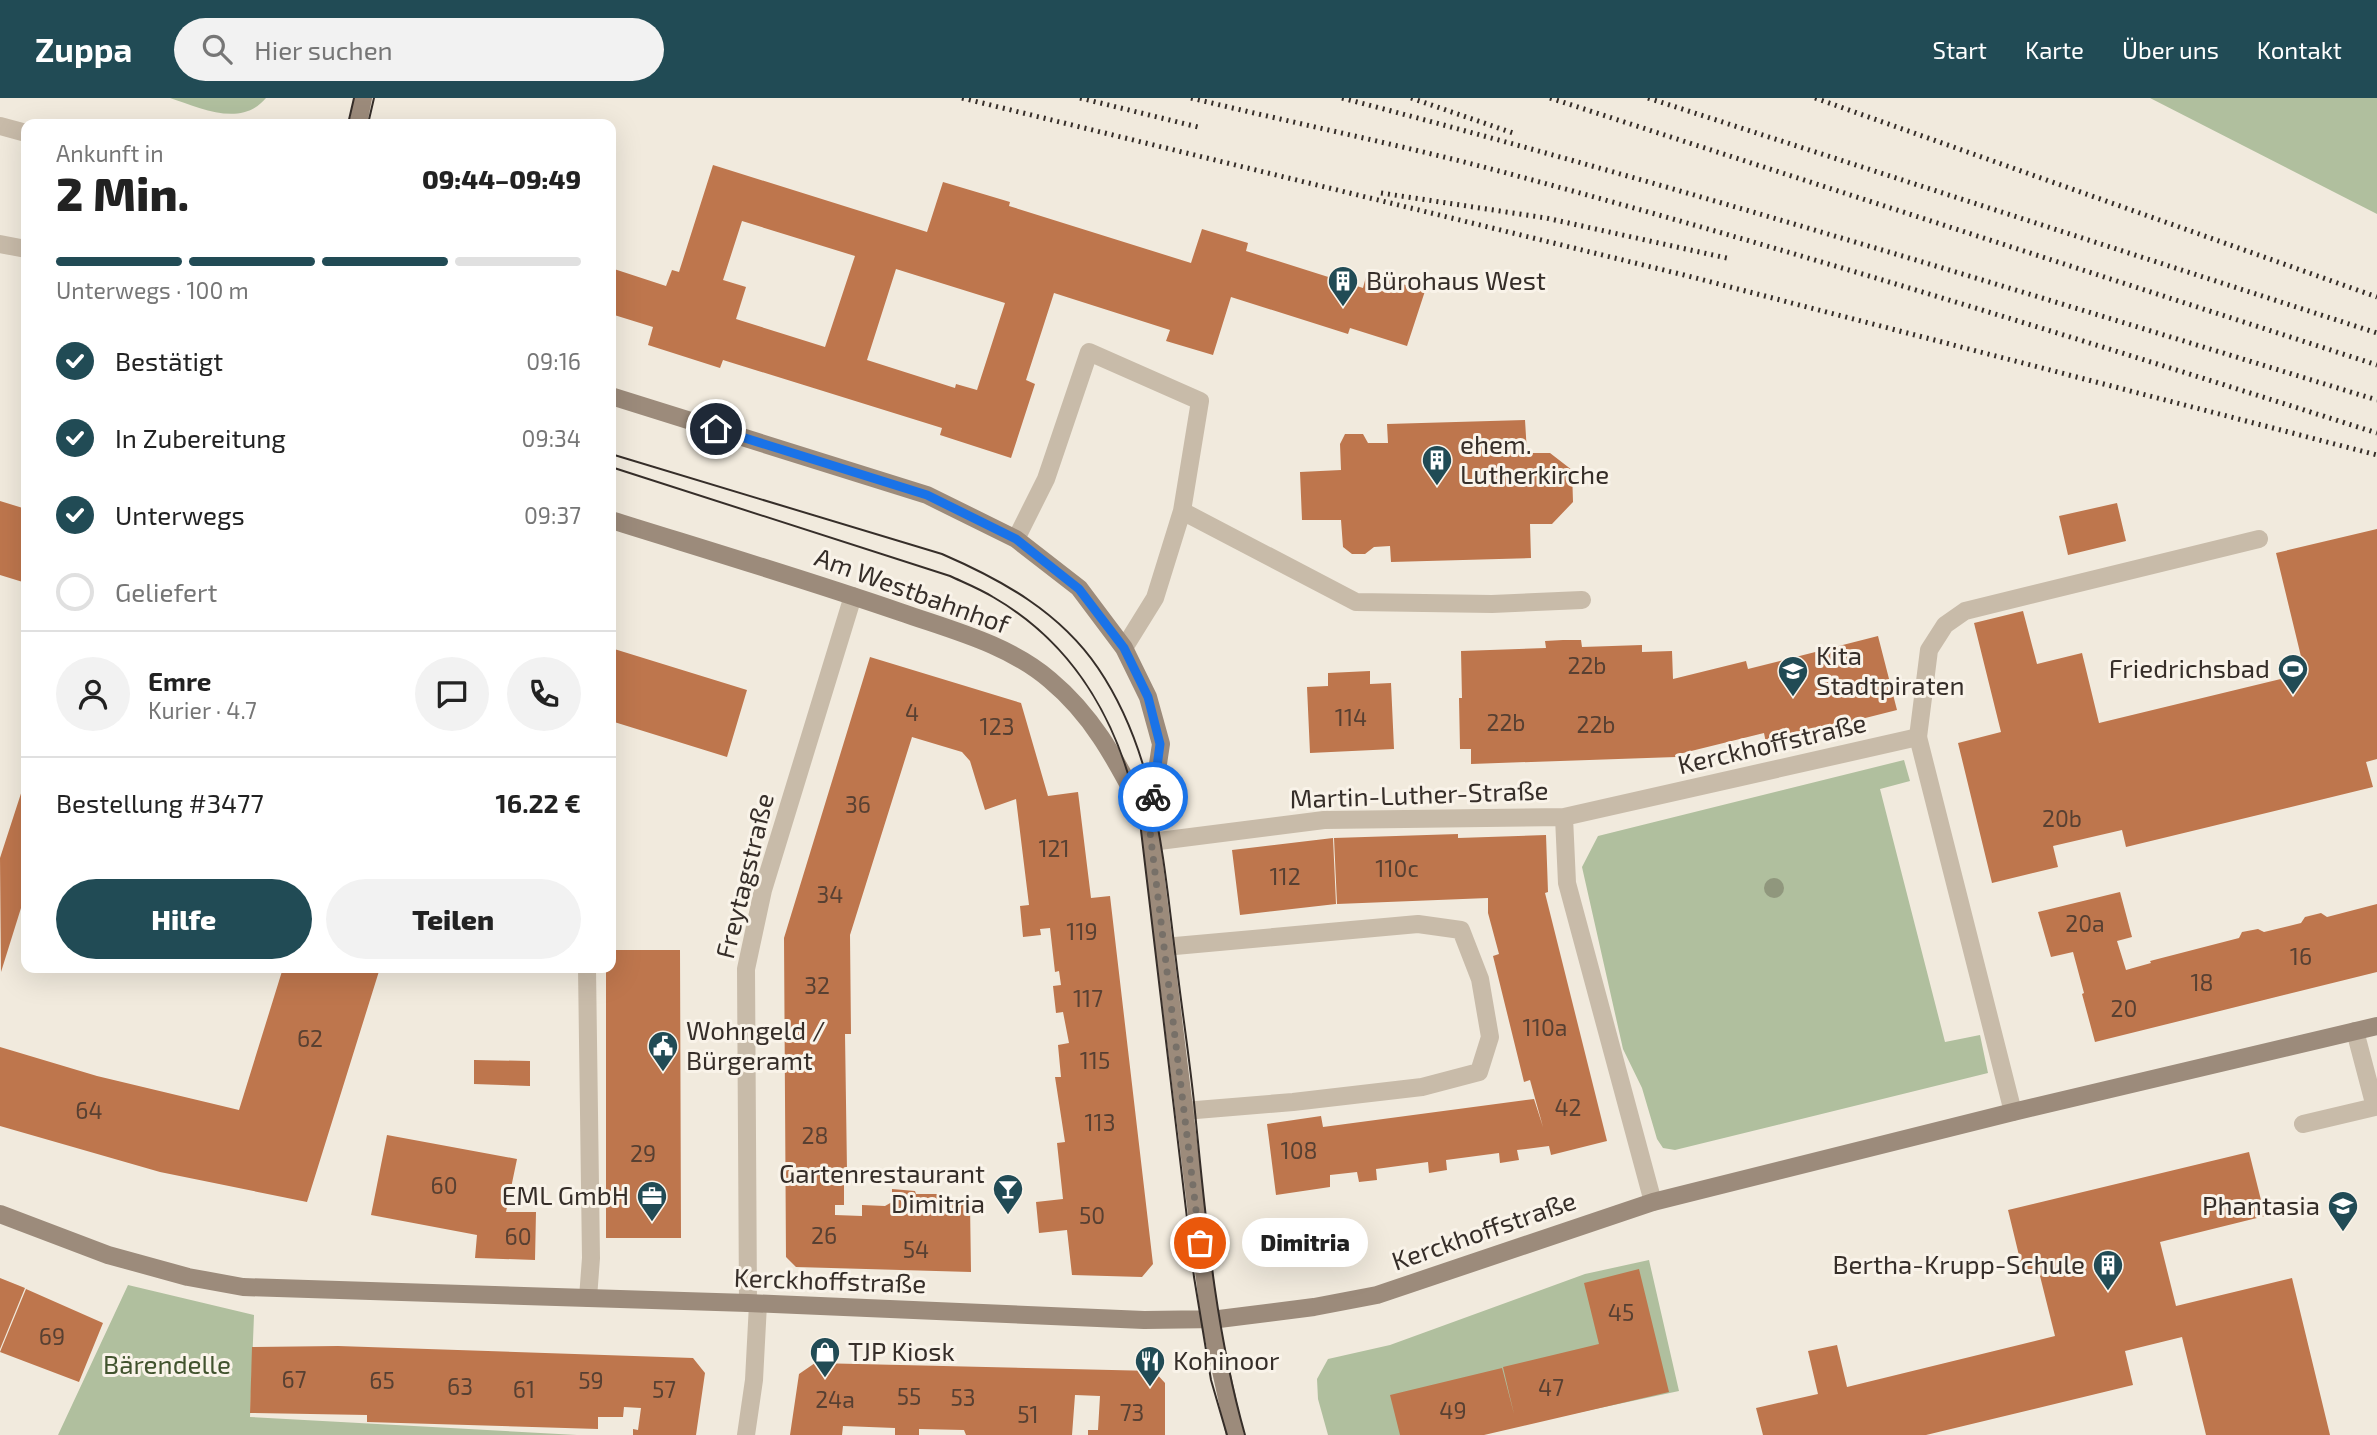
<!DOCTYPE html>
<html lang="de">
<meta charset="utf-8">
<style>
:root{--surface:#fff;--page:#f2f2f2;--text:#222;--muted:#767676;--line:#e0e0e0;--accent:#214b55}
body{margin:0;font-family:"Exo 2",sans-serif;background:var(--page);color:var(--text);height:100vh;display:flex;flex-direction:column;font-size:26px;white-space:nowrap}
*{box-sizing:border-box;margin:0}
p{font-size:23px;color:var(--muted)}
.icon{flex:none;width:38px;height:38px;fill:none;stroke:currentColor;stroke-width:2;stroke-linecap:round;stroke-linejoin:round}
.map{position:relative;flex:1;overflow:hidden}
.drawer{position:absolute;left:21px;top:21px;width:595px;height:854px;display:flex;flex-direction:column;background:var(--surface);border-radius:14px;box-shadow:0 7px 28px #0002}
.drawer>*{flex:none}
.pin{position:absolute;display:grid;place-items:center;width:60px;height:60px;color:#fff;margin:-30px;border:4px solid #fff;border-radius:50%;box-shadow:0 2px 7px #0007}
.courier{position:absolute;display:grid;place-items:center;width:70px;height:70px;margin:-35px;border:5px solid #1a73e8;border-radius:50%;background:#fff;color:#222;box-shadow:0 2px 9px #0007}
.bubble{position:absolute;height:49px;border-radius:24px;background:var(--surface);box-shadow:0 7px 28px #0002;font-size:23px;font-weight:800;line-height:49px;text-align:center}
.headline em{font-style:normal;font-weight:800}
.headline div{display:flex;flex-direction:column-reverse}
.headline{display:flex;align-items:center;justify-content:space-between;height:119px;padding:0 35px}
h1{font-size:46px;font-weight:800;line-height:52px}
.bar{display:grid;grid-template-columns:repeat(4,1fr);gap:10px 7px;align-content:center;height:84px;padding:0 35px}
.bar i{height:9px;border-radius:5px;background:var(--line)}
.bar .active{background:var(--accent)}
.bar p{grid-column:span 4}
.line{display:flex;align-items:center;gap:18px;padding:0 35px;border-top:2px solid var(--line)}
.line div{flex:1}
.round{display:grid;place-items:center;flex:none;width:74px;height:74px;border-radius:37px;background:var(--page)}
ol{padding:0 35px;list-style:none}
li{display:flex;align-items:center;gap:21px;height:77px}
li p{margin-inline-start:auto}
li .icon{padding:7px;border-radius:50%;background:var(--accent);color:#fff;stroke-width:4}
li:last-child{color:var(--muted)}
li i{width:38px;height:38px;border:4px solid var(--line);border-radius:50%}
.cta{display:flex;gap:14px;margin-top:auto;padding:14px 35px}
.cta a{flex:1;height:80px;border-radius:42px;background:var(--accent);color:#fff;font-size:28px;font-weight:800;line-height:80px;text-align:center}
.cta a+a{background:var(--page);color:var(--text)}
header{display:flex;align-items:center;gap:42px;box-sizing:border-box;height:98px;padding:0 35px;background:var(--accent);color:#fff}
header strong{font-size:33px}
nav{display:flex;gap:38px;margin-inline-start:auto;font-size:24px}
.search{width:490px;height:63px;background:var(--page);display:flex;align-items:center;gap:18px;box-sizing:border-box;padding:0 24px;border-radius:38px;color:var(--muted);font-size:26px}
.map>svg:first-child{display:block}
.green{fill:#b0bf9e}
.building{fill:#be764d;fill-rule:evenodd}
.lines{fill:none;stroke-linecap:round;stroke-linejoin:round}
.lane{stroke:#c8bba9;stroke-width:18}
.street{stroke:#c8bba9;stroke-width:18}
.secondary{stroke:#9c8b7b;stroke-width:18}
.tram{stroke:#362e29;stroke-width:2}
.rail{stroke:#362e29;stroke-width:5;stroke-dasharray:2 5;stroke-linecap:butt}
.tree{fill:#90977d}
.done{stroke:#777068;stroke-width:7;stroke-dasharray:0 12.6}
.route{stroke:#1a73e8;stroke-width:9}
.labels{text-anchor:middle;stroke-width:6;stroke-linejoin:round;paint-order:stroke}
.number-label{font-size:23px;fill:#584032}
.poi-label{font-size:26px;fill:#362e29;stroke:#f9f3e9;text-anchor:start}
.street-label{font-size:26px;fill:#362e29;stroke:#f9f3e9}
.park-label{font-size:26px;fill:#41532e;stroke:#f9f3e9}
</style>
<header>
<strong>Zuppa</strong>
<div class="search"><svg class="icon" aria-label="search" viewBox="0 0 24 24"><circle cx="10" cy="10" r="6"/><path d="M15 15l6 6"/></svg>Hier suchen</div>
<nav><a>Start</a><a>Karte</a><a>Über uns</a><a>Kontakt</a></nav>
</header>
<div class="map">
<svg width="2377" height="1337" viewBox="0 0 2377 1337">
<rect width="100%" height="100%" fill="#f1eadd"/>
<!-- green -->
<path class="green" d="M170,0H266C241,30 201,10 170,0Z
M2150,0H2377V116Z
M1904,662L1910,683L1880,691L1945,944L1980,937L1988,975L1675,1052L1663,1050L1657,1041L1642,990L1623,951L1582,769L1598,738Z
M1649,1162L1679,1293L1474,1337H1328L1318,1301L1317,1281L1328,1261L1390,1247L1585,1176Z
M128,1187L254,1217L250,1319L577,1337H58Z"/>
<!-- building -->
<path class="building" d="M713,67L927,134L943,84L1010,104L1009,108L1191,165L1202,131L1248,145L1246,153L1363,190L1367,175L1425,193L1407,248L1350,230L1348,236L1231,199L1213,257L1166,243L1170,232L1054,195L1026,282L1035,286L1011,360L940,337L942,330L723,262L720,270L648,247L653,229L611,216V170L666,188L672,172L679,174ZM742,123L855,158L825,249L736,221L746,189L723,182ZM896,171L1005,205L977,292L956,286L955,290L867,262Z
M1525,322L1527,355H1550L1572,372L1573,404L1552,426H1530L1531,460L1391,464L1390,448L1374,449L1365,456H1352L1343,449L1341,422H1302L1300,374L1341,372L1340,346L1345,336H1363L1368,345H1388L1387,326Z
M0,403L26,411V485L0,477Z
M2117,405L2126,443L2068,457L2059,418Z
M2377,431V661L2366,664L2373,689L2126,749L2122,732L2053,748L2058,769L1992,785L1958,645L2001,634L1974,525L2023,513L2037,566L2082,555L2099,625L2305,575L2276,455Z
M1878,538L1897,612L1766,645L1764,635L1675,657L1676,659L1471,666V651H1460L1459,600H1462L1461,553L1546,550L1545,543L1563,542H1581L1582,549L1642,547V554L1672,553L1673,581L1746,563L1748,571Z
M611,550L747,592L727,659L611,623Z
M870,559L1021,605L1048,698L1078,694L1091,800L1110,798L1153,1166L1142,1179L1072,1177L1067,1132L1039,1135L1036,1104L1063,1101L1057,1045L1065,1044L1055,979H1061L1058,947L1069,945L1063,914L1056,915L1053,888L1061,887L1059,873L1055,874L1050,830L1040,831L1041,837L1023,839L1020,808L1029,807L1016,701L985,712L970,663L962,654L912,639L850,837L851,936H845L847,1073H844V1107H835V1117L862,1118V1107L885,1108L892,1104V1091L915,1093L916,1096H941V1105L970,1106L971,1174L796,1169L786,1159L784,840Z
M1370,573V586L1391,585L1394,651L1310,655L1307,589L1328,588V575Z
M26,680V794L1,874L0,760Z
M1458,736V740L1546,737L1548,794L1545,795L1607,1043L1551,1057L1549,1048L1517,1052L1519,1062L1500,1065L1499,1055L1446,1062L1447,1072L1429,1075L1428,1064L1376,1071L1377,1082L1359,1084L1357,1074L1330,1077V1089L1276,1097L1267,1026L1321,1018L1323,1029L1534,1001L1543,1029L1530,982L1524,984L1493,858L1499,856L1488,815V800L1337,806L1334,740Z
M1333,740L1336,806L1240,817L1232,752Z
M2120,794L2132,839L2117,843L2126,872L2151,865L2150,863L2239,840L2242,834L2258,831L2264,834L2301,825L2305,819L2321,815L2327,819L2377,806V874L2095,944L2082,896L2084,895L2073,854L2051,859L2038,814Z
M611,852H680L681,1140H606V870H611Z
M283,870H380L307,1104L160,1074L0,1028V949L97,978L239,1012Z
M474,962L530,963V988L474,986Z
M387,1037L517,1061L506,1114H536L535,1162L475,1160L477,1137L371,1117Z
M2249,1054L2265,1118L2160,1144L2176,1208L2292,1180L2330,1337H2206L2182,1239L2125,1253L2133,1287L1926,1337H1763L1756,1310L1818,1296L1808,1253L1837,1247L1847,1289L2055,1238L2039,1174L2024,1178L2008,1112Z
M1639,1171L1669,1294L1484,1337H1400L1390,1297L1502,1270L1514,1316L1503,1269L1599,1246L1584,1185Z
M0,1180L25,1190L0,1251Z
M26,1191L103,1225L79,1284L0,1254Z
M338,1248L693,1260L705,1275L696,1337H633V1331L638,1332L641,1310L624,1309L623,1319H598V1331L367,1324V1317L250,1315L252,1249Z
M815,1265L1154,1273L1165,1285V1337H1088V1332H1098L1100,1298L1075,1297L1072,1337H966L964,1332L919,1331V1337H895V1330L843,1328L842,1337H790L799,1276Z"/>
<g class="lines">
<!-- lane -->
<path class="lane" d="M0,28L26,35
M1182,413L1356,504L1492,506L1582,502
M1016,441L1046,381L1089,254L1200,303L1182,413L1155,500L1124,550
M1918,639L1929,552L1945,527L1965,513L2259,441
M1164,849L1418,826L1461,832L1480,881L1490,939L1479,974L1422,989L1293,1004L1184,1013
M587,870L591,1160L588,1200
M2303,1026L2375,1009L2355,933"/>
<!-- street -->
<path class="street" d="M0,146L26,151
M1151,744L1324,722L1564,719
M1653,1104L1567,785L1564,719L1918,639L2013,1014
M748,1205L746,871L763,792L853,498
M746,1337L754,1282L758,1206"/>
<!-- secondary -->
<path class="secondary" d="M358,26L363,0
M611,298L927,397L1016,441L1079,490L1124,550L1148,599L1161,646L1149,725L1210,1222L1235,1337
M611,422C707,452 804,481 900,514C951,532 1008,546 1050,582C1098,622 1120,671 1149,725
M0,1116L108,1157L188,1179L243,1189L748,1205L1144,1222L1219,1221L1314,1209L1377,1197L1653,1104L2013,1014L2377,928"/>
<!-- tram -->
<path class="tram" d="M348,26L354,0
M368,26L374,0
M611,356L942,456C1002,482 1060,514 1098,570C1157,657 1163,761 1176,862C1182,913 1190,963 1195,1014C1206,1123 1215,1231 1245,1337
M611,369L950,478C965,485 980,491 993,499C1078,548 1122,631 1140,724L1194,1179L1211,1282L1227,1337"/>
<!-- rail -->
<path class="rail" d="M962,0L1684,177L2377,357
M1080,0L1198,29
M1191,0C1293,25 1397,46 1499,73C1794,152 2086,243 2377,335
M1342,0C1690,91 2033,197 2377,302
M1411,0L1516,36
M1550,0L2377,267
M1648,0L2377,235
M1815,0L2377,199
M1381,95L1546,120L1731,161"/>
</g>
<!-- trees -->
<circle class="tree" cx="1774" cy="790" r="10"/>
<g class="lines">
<!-- done -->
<path class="done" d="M1153,699L1149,725L1200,1145"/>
<!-- route -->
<path class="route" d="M716,331L927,397L1016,441L1079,491L1124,550L1148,599L1160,646L1153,699"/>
</g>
<!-- icons -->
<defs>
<g id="building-pin" transform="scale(1.575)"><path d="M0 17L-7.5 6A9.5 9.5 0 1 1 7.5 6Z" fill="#214b55" stroke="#f9f3e9"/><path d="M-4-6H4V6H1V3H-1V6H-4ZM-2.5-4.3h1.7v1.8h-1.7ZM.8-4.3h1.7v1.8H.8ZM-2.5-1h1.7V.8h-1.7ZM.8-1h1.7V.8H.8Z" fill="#fff"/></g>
<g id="stadium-pin" transform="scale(1.575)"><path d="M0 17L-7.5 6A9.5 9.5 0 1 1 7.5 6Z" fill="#214b55" stroke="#f9f3e9"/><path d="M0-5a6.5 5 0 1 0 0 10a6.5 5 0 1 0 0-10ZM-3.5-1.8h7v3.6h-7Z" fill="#fff"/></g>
<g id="school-pin" transform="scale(1.575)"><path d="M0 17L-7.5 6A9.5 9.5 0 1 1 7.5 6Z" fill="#214b55" stroke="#f9f3e9"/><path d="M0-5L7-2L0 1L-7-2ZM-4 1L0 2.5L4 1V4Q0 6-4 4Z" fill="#fff"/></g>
<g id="civic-pin" transform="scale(1.575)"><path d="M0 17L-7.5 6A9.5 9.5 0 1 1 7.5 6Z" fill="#214b55" stroke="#f9f3e9"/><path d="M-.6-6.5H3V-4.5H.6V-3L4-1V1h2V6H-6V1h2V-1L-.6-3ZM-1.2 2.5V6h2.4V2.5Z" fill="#fff"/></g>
<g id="bar-pin" transform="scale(1.575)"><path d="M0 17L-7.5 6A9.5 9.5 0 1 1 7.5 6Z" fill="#214b55" stroke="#f9f3e9"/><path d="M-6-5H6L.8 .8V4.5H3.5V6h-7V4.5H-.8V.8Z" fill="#fff"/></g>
<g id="office-pin" transform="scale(1.575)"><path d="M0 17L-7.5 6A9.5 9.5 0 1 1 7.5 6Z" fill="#214b55" stroke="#f9f3e9"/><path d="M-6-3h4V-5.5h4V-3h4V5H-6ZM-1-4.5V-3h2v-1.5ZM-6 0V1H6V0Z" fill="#fff"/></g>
<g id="shop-pin" transform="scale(1.575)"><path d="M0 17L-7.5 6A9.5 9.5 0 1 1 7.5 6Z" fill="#214b55" stroke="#f9f3e9"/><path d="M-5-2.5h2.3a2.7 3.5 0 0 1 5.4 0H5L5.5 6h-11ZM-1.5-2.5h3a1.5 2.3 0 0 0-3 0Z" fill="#fff"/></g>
<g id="restaurant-pin" transform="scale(1.575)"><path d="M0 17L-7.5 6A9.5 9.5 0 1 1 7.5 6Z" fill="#214b55" stroke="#f9f3e9"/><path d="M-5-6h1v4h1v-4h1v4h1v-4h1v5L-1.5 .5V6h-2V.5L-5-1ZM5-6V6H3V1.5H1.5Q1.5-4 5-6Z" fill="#fff"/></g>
</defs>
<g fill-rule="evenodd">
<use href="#building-pin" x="1343" y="183"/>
<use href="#building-pin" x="1437" y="362"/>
<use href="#stadium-pin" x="2293" y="571"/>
<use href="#school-pin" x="1793" y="573"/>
<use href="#civic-pin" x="663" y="948"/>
<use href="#bar-pin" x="1008" y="1091"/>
<use href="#office-pin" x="652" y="1098"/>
<use href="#school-pin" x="2343" y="1108"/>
<use href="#building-pin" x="2108" y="1167"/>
<use href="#shop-pin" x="825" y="1254"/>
<use href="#restaurant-pin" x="1150" y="1263"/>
</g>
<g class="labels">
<!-- number labels -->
<g class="number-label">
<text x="1587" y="576">22b</text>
<text x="912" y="623">4</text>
<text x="1351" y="628">114</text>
<text x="1506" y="633">22b</text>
<text x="1596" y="635">22b</text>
<text x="997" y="637">123</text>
<text x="858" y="715">36</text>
<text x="2062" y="729">20b</text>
<text x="1054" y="759">121</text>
<text x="1397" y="779">110c</text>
<text x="1285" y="787">112</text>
<text x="830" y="805">34</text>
<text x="2085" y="834">20a</text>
<text x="1082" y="842">119</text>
<text x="2301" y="867">16</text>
<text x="2202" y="893">18</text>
<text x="817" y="896">32</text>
<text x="1088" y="909">117</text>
<text x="2124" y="919">20</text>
<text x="1545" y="938">110a</text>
<text x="310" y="949">62</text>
<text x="1095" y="971">115</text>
<text x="1568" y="1018">42</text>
<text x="89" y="1021">64</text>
<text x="1100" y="1033">113</text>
<text x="815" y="1046">28</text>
<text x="1299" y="1061">108</text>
<text x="643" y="1064">29</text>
<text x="444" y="1096">60</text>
<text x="1092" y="1126">50</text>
<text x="824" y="1146">26</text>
<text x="518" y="1147">60</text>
<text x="916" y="1160">54</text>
<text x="1621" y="1223">45</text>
<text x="52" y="1247">69</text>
<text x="294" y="1290">67</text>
<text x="382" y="1291">65</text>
<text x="591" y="1291">59</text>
<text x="460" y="1297">63</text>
<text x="1551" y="1298">47</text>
<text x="524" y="1300">61</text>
<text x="664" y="1300">57</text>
<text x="909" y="1307">55</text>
<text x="963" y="1308">53</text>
<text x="835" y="1310">24a</text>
<text x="1453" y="1321">49</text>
<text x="1132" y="1323">73</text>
<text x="1028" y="1325">51</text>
</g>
<!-- poi labels -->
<g class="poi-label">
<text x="1366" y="192">Bürohaus West</text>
<text x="1460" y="356">ehem.<tspan x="1460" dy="30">Lutherkirche</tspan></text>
<text x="1816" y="567">Kita<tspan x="1816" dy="30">Stadtpiraten</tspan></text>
<text x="2270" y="580" text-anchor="end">Friedrichsbad</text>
<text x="686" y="942">Wohngeld /<tspan x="686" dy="30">Bürgeramt</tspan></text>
<text x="985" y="1085" text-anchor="end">Gartenrestaurant<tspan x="985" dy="30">Dimitria</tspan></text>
<text x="629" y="1107" text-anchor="end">EML GmbH</text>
<text x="2320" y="1117" text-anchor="end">Phantasia</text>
<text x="2085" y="1176" text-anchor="end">Bertha-Krupp-Schule</text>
<text x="848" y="1263">TJP Kiosk</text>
<text x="1173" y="1272">Kohinoor</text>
</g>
<!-- street labels -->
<g class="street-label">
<text transform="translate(912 493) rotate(20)" y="9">Am Westbahnhof</text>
<text transform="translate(1772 646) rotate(-13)" y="9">Kerckhoffstraße</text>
<text transform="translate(1419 697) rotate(-2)" y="9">Martin-Luther-Straße</text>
<text transform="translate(745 778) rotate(-76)" y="9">Freytagstraße</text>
<text transform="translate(1484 1133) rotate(-19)" y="9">Kerckhoffstraße</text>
<text transform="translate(830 1183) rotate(2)" y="9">Kerckhoffstraße</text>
</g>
<!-- park labels -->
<g class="park-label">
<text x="167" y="1276">Bärendelle</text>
</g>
</g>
</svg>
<div class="pin" style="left:1200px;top:1145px;background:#ea580c"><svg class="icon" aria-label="bag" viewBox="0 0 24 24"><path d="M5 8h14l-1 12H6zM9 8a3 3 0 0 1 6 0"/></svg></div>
<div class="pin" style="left:716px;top:331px;background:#1f2937"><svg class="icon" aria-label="home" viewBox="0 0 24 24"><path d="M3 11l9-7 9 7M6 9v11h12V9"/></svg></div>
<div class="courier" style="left:1153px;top:699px"><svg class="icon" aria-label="bike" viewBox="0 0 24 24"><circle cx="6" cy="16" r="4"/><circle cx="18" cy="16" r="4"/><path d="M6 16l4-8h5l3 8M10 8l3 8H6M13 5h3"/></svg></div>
<div class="bubble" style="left:1242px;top:1120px;width:126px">Dimitria</div>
<section class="drawer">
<div class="headline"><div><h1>2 Min.</h1><p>Ankunft in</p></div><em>09:44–09:49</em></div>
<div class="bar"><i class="active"></i><i class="active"></i><i class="active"></i><i></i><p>Unterwegs · 100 m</p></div>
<ol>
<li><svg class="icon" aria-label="check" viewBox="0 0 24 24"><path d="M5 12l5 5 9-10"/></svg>Bestätigt<p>09:16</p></li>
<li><svg class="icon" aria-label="check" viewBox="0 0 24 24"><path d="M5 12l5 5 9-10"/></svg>In Zubereitung<p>09:34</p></li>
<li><svg class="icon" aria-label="check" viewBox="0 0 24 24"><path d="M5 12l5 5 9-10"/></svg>Unterwegs<p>09:37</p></li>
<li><i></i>Geliefert</li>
</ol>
<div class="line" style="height:126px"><a class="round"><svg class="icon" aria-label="person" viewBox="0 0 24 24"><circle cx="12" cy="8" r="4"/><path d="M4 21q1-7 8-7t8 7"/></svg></a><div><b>Emre</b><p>Kurier · 4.7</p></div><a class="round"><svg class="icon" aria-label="chat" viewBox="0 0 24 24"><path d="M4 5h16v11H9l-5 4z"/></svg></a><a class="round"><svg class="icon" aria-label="phone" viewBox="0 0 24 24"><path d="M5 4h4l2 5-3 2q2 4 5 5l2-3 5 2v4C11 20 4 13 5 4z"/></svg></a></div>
<div class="line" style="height:91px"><div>Bestellung #3477</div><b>16.22 €</b></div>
<div class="cta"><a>Hilfe</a><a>Teilen</a></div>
</section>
</div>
